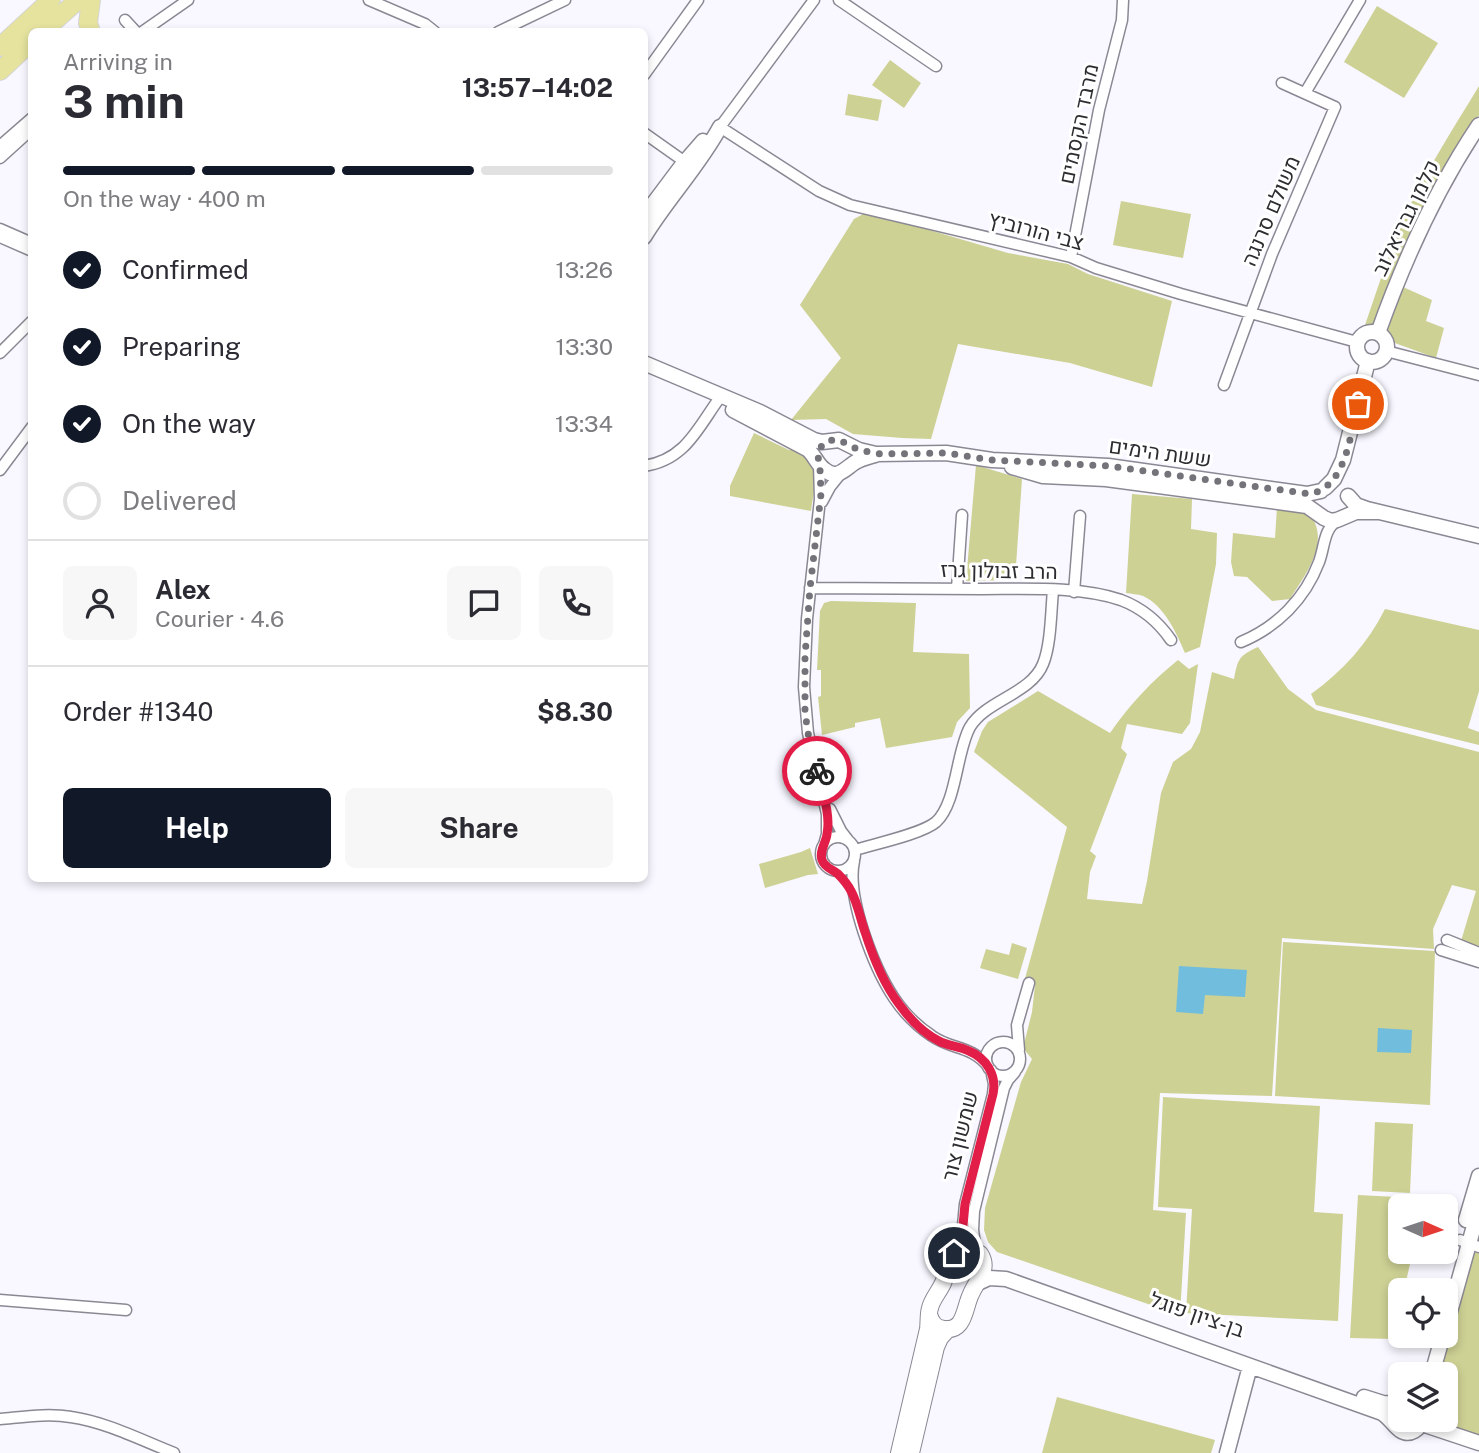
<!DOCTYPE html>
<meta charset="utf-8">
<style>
:root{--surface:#fff;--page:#f7f7f7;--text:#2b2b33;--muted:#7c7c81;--line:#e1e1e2;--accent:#111827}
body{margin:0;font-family:"Public Sans",Heebo,sans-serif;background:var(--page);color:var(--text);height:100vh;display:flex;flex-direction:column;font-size:26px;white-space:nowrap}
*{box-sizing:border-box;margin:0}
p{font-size:23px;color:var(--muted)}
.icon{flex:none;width:38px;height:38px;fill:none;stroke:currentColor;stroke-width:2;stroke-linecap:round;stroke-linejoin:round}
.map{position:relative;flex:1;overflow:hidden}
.drawer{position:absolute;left:28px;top:28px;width:620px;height:854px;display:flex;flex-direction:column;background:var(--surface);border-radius:10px;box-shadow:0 4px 10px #0003}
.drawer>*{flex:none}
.needle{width:46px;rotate:93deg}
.buttons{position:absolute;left:1388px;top:1194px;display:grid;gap:14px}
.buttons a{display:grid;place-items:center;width:70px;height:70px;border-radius:10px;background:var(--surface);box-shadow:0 4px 10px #0003;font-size:35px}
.pin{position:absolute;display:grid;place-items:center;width:60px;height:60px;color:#fff;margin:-30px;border:4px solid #fff;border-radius:50%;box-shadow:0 2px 7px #0007}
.courier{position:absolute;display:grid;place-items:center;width:70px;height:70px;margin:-35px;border:5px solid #e11d48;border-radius:50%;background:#fff;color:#222;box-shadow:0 2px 9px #0007}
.headline em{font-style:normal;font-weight:700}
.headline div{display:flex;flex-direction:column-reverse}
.headline{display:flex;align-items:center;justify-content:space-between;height:119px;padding:0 35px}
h1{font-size:46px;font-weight:700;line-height:52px}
.bar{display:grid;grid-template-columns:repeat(4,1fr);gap:10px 7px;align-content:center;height:84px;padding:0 35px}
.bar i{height:9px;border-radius:5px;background:var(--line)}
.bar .on{background:var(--accent)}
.bar p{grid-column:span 4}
.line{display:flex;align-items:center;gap:18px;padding:0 35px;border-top:2px solid var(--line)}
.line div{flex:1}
.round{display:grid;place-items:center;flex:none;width:74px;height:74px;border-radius:10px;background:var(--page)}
ol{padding:0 35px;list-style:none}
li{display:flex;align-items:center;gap:21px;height:77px}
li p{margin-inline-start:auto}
li .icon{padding:7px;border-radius:50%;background:var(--accent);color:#fff;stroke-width:4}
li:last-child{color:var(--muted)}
li i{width:38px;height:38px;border:4px solid var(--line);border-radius:50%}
.cta{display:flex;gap:14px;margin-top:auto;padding:14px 35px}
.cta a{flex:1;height:80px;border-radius:10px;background:var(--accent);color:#fff;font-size:28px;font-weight:700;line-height:80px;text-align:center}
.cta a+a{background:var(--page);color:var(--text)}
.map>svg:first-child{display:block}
.green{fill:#cdd194}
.water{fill:#71bddd}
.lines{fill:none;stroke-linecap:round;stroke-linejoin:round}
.minor-casing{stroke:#8b8894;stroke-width:13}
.tertiary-casing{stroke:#8b8894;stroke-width:17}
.secondary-casing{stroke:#8b8894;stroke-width:18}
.primary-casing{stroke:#d5d5d6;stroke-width:20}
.minor{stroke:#fff;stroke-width:10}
.tertiary{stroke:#fff;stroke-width:14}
.secondary{stroke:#fff;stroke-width:16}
.primary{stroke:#e5e39e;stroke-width:18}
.done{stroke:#747379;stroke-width:7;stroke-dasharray:0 12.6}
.route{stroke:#e11d48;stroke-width:9}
.labels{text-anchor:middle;stroke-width:6;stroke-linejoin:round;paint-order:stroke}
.street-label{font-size:21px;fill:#2d2c31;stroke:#fff}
</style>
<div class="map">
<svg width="1479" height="1453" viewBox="0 0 1479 1453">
<rect width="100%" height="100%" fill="#f9f7ff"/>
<!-- green -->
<path class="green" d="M1377,6L1438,43L1404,98L1344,62Z
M890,60L921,83L904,108L872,85Z
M1479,86V115L1465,137L1373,327L1363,331C1376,293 1388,255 1404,218C1425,172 1453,129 1479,86Z
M848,94L882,100L878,121L845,115Z
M1121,201L1191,214L1183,258L1113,245Z
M865,213L878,215L1008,253L1068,264L1088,274L1172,301L1152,387L1070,363L958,344L931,439L902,438L853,434L826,419L791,420L841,358L800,305L854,219Z
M1403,287L1432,300L1426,321L1444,328L1436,358L1392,342L1386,333Z
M754,433L789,450L794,448C799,452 804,455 808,459C819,472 813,496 811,511L730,496V486Z
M976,465L1022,479L1015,580L966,581Z
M1132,494L1192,499L1191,529L1217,533L1216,564L1200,647L1185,653C1177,634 1164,605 1143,596C1138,594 1131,594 1126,593Z
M1277,507C1285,508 1297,508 1304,511C1310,513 1313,518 1315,523C1326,549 1303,578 1290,599L1272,601L1247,577L1234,576L1231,562L1233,533L1275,538Z
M831,601L916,603L913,652L969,654L970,708L957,722L952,737L886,748L880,718L855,723V727L822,735L818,697L821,696V670H817L820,611L824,603Z
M1385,609L1479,630V691L1468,728L1479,732V745L1316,705L1311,694C1343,671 1368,643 1385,609Z
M1258,647L1288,689L1316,710L1479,752V946L1461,941L1476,891L1452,885L1433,929L1434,949L1282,938L1272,1096L1160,1093L1153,1210L1186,1213L1180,1315L997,1252L988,1242L984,1230L985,1208L1021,1082L1032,1059L1023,1048L1032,1012L1035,985L1024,982L1067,827L974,752L982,731L988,722L1038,691L1110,733C1130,704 1151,682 1178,660L1189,669L1198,664L1190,723L1182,734L1127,724L1121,748L1127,754L1090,851L1096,856L1090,872L1087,899L1142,904L1147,881L1161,793L1173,762L1191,749L1200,732L1212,672L1234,679C1238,658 1239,656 1258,647Z
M810,848L818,874L808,875L765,888L759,864L801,852Z
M1283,942L1435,951L1430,1105L1275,1096Z
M1012,943L1027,948L1018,979L980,968L986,949L1009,955Z
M1163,1097L1320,1106L1314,1212L1343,1214L1338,1321L1186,1313L1192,1209L1158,1207Z
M1375,1122L1413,1124L1410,1193L1372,1191Z
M1358,1195L1416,1198V1206H1400V1251H1413L1404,1290H1400V1309L1393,1339L1350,1338Z
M1471,1251L1479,1253V1435L1436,1421L1427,1419H1446V1374H1436Z
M1057,1397L1215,1440L1211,1453H1042Z"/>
<!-- water -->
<path class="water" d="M1179,966L1247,970L1245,997L1205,995L1203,1014L1176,1012Z
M1378,1028L1412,1030L1411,1053L1377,1052Z"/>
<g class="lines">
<!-- minor casing -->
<g class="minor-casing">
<path id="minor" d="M369,0L425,24L435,32
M814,0L720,127L819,191L850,205L1071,257L1096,268L1181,294L1357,342
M839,0L936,66
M125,20L136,32
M142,32L188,0
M498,32L565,0
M644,75L698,0
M1305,93L1360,0
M644,133L685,162
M0,146L32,118
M0,158L32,129
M0,229L32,243
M0,237L32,251
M1071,257L1099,110L1122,20L1123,0
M1386,351L1479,375
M0,353L32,321
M1224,385L1272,254L1335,107L1282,83
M819,464L820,499L807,619L804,687L808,733L827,814V834L824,845
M644,466C686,460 698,427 721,396
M0,470L32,427
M822,502L830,487L842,472
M810,588C867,588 925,589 982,589C1026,589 1079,586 1121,600C1142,608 1158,621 1171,640
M957,589L962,515
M1074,592L1080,516
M1241,642C1277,627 1305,599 1319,562C1325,546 1323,529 1339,519
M830,809L841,831L848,840
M821 854a17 17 0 1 1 34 0a17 17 0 1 1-34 0Z
M855,850C874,844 922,834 936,822C957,803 956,752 970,727C986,700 1031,694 1043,664C1051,645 1051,611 1053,590
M854,861C846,897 874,968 894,998C904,1013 917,1026 932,1036C952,1050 970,1045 988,1066
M1447,940L1479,953
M1441,950L1479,962
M986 1059a17 17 0 1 1 34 0a17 17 0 1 1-34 0Z
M1019,1050L1017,1025L1029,983
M1460,1240L1479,1247
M976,1252L973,1230L974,1211L1004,1088L1008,1080L1015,1072
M954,1253L962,1236L965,1204L993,1094L994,1084L991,1070
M0,1300L126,1310
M0,1419C23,1417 48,1413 71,1417C106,1422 141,1440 174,1453"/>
</g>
<!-- tertiary casing -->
<g class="tertiary-casing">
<path id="tertiary" d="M644,216L683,164L703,141
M644,237C667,199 699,166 720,127
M1357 347a15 15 0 1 1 30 0a15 15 0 1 1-30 0Z
M1378,333C1404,260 1436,189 1479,125
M644,363L760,412L814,440L822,442L839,440L859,450L876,454L946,453L992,460L1108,466L1307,494L1321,491
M733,410L807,449C815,455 817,465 825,470C837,480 845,469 854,463C860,459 868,457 875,455
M1012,467L1043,476L1106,479L1307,506L1324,518L1331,521L1337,520L1356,512H1378
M1325,488L1334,479L1343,460L1368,361
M1348,496L1356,505L1367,509L1479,536
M1466,1220L1479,1176
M976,1284L989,1278L1006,1279L1382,1413C1390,1418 1393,1425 1400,1430C1410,1437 1420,1429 1423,1419
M1446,1326L1479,1208
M1432,1374L1443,1335
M1364,1397L1383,1403L1400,1404
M1422,1424L1479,1443
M1227,1453L1250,1366"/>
</g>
<!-- secondary casing -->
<g class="secondary-casing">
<path id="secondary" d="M899,1453L928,1329C929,1322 928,1314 930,1308C932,1299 939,1292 943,1283C951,1265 951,1236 980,1254C990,1269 977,1280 971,1294C964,1308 965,1332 944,1329C935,1328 932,1323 929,1315
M911,1453L936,1347L940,1338L948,1329"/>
</g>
<!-- primary casing -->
<g class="primary-casing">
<path id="primary" d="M91,0L88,23L91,32
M42,32L78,0
M0,47L51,0
M0,71L32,41"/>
</g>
<!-- minor -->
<use href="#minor" class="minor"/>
<!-- tertiary -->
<use href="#tertiary" class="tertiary"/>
<!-- secondary -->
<use href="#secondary" class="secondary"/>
<!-- primary -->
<use href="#primary" class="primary"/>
</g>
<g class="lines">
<!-- done -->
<path class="done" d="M817,771L808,733L805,712V657L810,588L821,494L820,469L818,456L820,448L825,442L833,440H839L859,450L880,454L946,453L992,460L1108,466L1310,494C1347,486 1350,434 1358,404"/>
<!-- route -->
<path class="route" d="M817,771C822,791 831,814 827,834C826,843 819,851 822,860C825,868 832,869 838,874C843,879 848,885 851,891C858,904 860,918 865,932C873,957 883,983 899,1004C909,1018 923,1033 939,1041C948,1046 959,1046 969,1051C986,1058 997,1075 993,1094L965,1204L962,1236L954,1253"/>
</g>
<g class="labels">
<!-- street labels -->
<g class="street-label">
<text transform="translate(1079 124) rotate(-78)" y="7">מרבד הקסמים</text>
<text transform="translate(1271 211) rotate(-67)" y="7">משולם סרנגה</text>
<text transform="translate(1406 218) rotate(-64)" y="7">קלמן גבריאלוב</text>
<text transform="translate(1036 231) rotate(15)" y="7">צבי הורוביץ</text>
<text transform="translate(1160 453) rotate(8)" y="7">ששת הימים</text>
<text transform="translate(999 571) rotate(1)" y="7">הרב זבולון גרז</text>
<text transform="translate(960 1136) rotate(-76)" y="7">שמשון צור</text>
<text transform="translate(1197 1315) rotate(19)" y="7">בן-ציון פוגל</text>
</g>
</g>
</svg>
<div class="buttons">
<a><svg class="needle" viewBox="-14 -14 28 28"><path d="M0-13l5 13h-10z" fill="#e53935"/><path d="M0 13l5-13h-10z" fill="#7c7c81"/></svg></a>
<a><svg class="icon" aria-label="locate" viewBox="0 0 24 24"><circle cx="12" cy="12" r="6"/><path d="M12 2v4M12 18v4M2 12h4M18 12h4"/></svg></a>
<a><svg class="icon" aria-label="layers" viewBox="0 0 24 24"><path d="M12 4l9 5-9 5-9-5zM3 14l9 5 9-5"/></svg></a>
</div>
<div class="pin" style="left:1358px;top:404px;background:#ea580c"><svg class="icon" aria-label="bag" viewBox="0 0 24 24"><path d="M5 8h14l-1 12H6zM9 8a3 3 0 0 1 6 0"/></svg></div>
<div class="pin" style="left:954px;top:1253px;background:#1f2937"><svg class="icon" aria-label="home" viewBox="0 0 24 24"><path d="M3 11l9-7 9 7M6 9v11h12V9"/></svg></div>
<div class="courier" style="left:817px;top:771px"><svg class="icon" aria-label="bike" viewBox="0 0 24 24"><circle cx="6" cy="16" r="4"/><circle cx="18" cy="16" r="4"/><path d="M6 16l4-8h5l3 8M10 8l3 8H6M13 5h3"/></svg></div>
<section class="drawer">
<div class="headline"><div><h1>3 min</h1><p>Arriving in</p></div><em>13:57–14:02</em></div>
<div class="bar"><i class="on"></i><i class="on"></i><i class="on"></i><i></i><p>On the way · 400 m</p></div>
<ol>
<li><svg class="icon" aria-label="check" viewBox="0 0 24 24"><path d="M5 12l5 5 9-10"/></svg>Confirmed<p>13:26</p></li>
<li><svg class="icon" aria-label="check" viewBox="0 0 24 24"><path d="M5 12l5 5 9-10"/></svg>Preparing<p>13:30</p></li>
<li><svg class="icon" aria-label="check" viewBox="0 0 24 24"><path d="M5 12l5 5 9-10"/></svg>On the way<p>13:34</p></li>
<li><i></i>Delivered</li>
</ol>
<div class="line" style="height:126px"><a class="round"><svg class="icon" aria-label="person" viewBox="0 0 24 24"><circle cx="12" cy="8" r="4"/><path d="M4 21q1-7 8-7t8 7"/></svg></a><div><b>Alex</b><p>Courier · 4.6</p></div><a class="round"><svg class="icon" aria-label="chat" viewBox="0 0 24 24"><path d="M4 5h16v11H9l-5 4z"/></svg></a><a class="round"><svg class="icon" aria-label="phone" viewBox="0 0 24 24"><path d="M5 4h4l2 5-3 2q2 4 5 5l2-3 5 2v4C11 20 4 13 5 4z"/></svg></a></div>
<div class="line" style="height:91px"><div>Order #1340</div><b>$8.30</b></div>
<div class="cta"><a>Help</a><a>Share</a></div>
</section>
</div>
